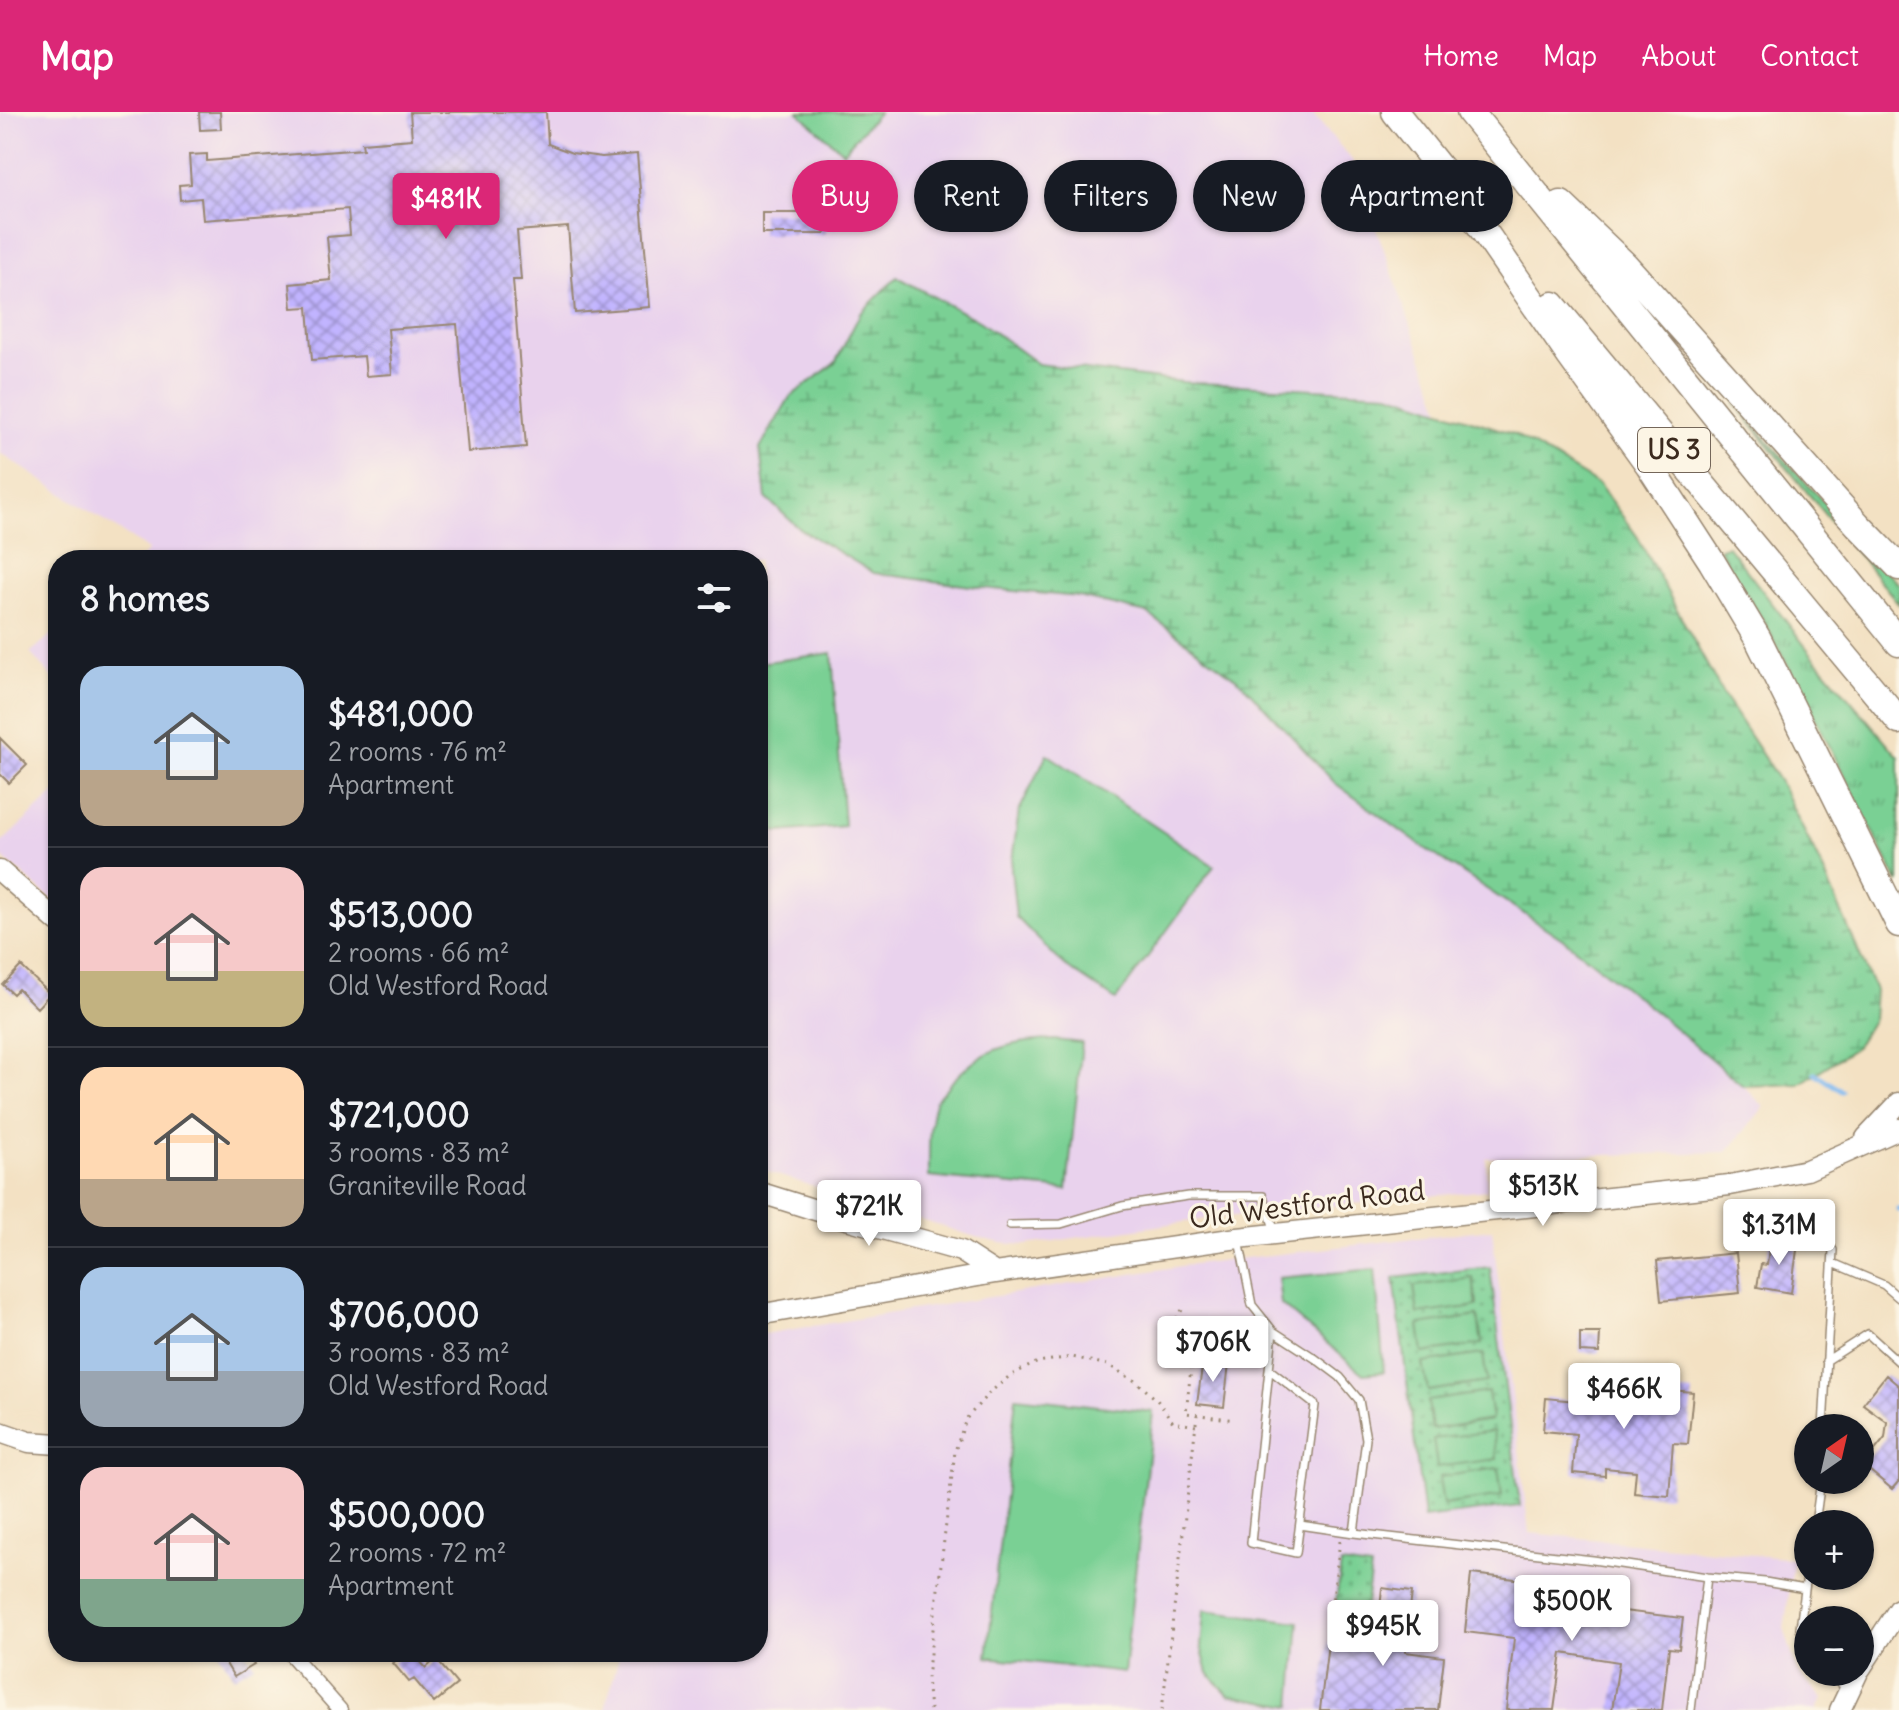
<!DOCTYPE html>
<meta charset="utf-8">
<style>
body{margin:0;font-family:Delius,sans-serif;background:#20242c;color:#f1f3f6;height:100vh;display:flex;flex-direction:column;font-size:30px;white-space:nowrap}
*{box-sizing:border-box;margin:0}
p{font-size:26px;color:#9ea1a6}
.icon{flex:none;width:44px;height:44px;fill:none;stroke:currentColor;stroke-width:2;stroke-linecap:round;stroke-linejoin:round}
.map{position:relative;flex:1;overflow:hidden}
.side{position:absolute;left:48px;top:438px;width:720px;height:1112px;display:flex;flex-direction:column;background:#171b24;border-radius:32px;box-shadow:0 2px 6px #0004}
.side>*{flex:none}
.banner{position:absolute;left:792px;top:48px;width:760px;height:72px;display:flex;gap:16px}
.needle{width:52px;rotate:34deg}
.buttons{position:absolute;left:1794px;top:1302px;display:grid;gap:16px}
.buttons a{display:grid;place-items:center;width:80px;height:80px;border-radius:50%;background:#171b24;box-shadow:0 2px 6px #0004;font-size:40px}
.price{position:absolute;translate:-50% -68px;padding:0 18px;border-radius:8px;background:#fff;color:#222;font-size:26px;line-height:52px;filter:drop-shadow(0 2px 4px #0008)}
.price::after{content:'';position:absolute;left:50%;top:48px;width:24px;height:18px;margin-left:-12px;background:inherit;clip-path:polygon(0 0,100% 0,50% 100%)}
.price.on{background:#db2777;color:#fff}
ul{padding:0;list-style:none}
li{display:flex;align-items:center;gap:24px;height:200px;padding:0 32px}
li+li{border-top:2px solid #363941}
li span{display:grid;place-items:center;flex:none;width:224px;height:160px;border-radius:24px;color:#555}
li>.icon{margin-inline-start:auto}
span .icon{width:96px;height:96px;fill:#fffc;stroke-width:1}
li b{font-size:34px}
h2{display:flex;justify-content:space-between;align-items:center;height:96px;padding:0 32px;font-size:34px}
.tag{padding:0 28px;border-radius:36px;background:#171b24;box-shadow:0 2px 6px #0004;font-size:28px;line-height:72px}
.tag.on{background:#db2777;color:#fff}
header{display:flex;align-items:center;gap:48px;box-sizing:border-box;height:112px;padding:0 40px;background:#db2777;color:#fff}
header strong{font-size:38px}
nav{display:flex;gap:44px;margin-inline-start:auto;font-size:28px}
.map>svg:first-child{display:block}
.built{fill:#e9d2ed}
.grass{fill:url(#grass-tufts);stroke:#5a7d59;stroke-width:2}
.wetland{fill:url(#wetland-marsh);stroke:#5a7d59;stroke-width:2}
.park{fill:url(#park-dots);stroke:#5a7d59;stroke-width:2}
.pitch{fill:#7ad094;stroke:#5a7d59;stroke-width:2}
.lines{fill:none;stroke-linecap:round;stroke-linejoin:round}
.stream{stroke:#7fb9f0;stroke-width:5}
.building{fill:url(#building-cross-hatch)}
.service-casing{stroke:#978670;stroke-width:10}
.minor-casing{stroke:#978670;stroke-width:17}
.secondary-casing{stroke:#978670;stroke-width:23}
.motorway-casing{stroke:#978670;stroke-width:29}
.path{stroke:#978670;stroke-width:3;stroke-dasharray:2 6;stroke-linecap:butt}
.service{stroke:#fff;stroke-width:7}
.minor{stroke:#fff;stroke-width:14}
.secondary{stroke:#fff;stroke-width:20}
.motorway{stroke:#fff;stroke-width:26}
.labels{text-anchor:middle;stroke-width:6;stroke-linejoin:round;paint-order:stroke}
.shield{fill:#fcf5e5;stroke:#75675a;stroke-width:2}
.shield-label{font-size:26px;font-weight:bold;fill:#3b2a1e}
.street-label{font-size:28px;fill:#3b2a1e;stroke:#fcf5e5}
</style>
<header>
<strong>Map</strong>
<nav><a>Home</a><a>Map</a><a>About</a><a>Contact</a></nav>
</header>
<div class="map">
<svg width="1899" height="1598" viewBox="0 0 1899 1598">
<defs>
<pattern id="grass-tufts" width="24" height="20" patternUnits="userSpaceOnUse" patternTransform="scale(2)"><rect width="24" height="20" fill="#7ad094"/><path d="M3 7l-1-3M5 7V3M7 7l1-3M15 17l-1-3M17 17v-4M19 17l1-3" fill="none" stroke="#65a978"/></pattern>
<pattern id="wetland-marsh" width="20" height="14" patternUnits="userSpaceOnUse" patternTransform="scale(2)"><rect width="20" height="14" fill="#7ad094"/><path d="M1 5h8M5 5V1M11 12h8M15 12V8" fill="none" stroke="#65a978"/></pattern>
<pattern id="park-dots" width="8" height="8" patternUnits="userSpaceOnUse" patternTransform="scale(2)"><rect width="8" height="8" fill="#7ad094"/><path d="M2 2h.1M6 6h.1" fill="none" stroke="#65a978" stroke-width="1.8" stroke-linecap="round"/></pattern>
<pattern id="building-cross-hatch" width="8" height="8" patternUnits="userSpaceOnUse" patternTransform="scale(2)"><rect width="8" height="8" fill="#c1b4ff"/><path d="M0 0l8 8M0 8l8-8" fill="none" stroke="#9e93ce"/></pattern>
</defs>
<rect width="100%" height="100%" fill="#fcf5e5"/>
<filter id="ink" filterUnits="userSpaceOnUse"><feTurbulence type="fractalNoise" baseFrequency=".0125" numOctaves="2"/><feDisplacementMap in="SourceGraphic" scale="16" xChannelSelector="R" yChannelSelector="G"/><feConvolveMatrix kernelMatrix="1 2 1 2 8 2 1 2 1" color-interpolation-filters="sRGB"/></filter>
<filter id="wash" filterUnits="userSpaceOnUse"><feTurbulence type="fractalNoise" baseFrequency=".006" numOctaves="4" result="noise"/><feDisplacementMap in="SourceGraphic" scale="32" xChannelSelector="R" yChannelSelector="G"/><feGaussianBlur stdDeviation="1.8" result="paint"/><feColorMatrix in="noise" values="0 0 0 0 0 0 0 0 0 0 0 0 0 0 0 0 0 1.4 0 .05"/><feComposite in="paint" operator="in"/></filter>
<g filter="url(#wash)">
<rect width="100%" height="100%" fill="#f3e1c3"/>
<!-- built -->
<path class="built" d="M0 0H1311L1352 48 1646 873 1764 995 1727 1040 1486 1046 1487 1078 1205 1107 1026 1133 1001 1131 976 1125 758 1057V448H139L149 438 0 341Z
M58 517V572L30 541Z
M58 678V793L0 743V732Z
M1492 1117 1529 1421 1794 1447 1784 1516 1797 1559 1822 1586 1817 1598H605L620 1540H758V1223L1194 1152Z"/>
<!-- grass -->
<path class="grass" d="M1734 291 1884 457 1899 472V492Z
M1727 433 1813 544 1899 645V772L1798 572 1768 517 1719 437Z"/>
<!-- wetland -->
<path class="wetland" d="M897 165 979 209 1038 252 1183 270 1389 281 1514 322 1599 373 1637 424 1725 586 1780 670 1824 760 1875 878 1873 907 1855 936 1799 972 1743 974 1657 901 1567 830 1420 733 1335 671 1240 569 1147 501 1079 485 993 477 874 461 800 417 766 386 760 336 790 285 835 251 860 202Z"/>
<!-- park -->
<path class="park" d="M1490 1155 1520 1394 1424 1406 1394 1166Z
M1341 1452 1371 1456 1363 1516 1333 1512Z"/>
<!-- pitch -->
<path class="pitch" d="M798 0H879L843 40Z
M832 541 844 714 779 720 758 715V551Z
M1047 642 1214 754 1116 888 1065 854 1016 805 1011 756 1019 699Z
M1054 928 1082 931 1067 1078 929 1065C929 1040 928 1015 935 991 938 984 945 978 950 972 981 937 1009 929 1054 928Z
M1375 1157 1384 1260 1363 1262 1281 1192 1278 1166Z
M1473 1166 1477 1194 1418 1202 1414 1174Z
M1478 1204 1482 1232 1423 1241 1419 1213Z
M1483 1242 1487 1270 1428 1279 1423 1251Z
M1488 1280 1492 1308 1432 1317 1428 1289Z
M1016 1285 1153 1300 1124 1561 987 1545Z
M1493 1319 1497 1347 1437 1355 1433 1327Z
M1498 1356 1502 1384 1443 1393 1439 1365Z
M1204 1498 1299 1510 1292 1594 1229 1583 1208 1561 1201 1534Z"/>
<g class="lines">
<!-- stream -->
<path class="stream" d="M1815 961 1842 979
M1898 1097 1899 1098"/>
</g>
<g id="blocks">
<!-- building -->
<path class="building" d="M199 0H220L221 17 200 18Z
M410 0H546L548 32 572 41 602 45 637 42 650 195 575 201 568 115 517 119 521 168H513L526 335 468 340 457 212 388 217 392 262 366 264 364 244 312 248 308 195 292 196 290 172 331 168 327 125 350 123 348 97 203 108 201 86 180 88 179 73 191 72 189 43 207 42V49L363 37 362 31 412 27Z
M762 101H825L836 103 835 117 825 116V122H762Z
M0 626 27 653 9 671 0 662Z
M21 854 50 882 37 896 18 877 13 882 3 873Z
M1770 1127 1798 1131 1791 1181 1757 1175 1761 1152 1767 1153Z
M1736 1141 1740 1181 1661 1189 1657 1149Z
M1580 1221H1600L1599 1241 1580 1240Z
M1203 1248 1229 1251 1224 1295 1197 1292Z
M1886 1263 1899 1274V1369L1892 1377 1863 1353 1885 1326 1887 1310 1863 1292Z
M1577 1270 1693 1280 1688 1332 1673 1331 1669 1384 1634 1381 1636 1359 1605 1356V1364L1573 1361 1576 1322 1543 1319 1546 1286 1575 1289Z
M1471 1462 1533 1469 1531 1488 1683 1506 1679 1537 1669 1536 1662 1598H1612L1619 1550 1562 1541 1554 1598H1506L1514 1526 1465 1520Z
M1382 1476 1412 1480 1405 1540 1444 1545 1438 1598H1320L1328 1531 1376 1537Z
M219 1540H246L254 1553 234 1565Z
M405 1540H412L426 1556 436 1547 457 1572 434 1591 414 1567 409 1570 393 1551Z"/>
</g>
</g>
<g filter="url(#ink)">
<use href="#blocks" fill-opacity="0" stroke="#978670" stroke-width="2"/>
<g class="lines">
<defs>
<path id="service" d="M1010 1113 1061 1112 1122 1094 1188 1084H1263L1275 1119
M1239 1128 1252 1193 1273 1219 1316 1247 1340 1265 1359 1288 1366 1327 1354 1421 1593 1448 1707 1465
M1833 1151 1884 1173 1899 1186
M1826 1249 1868 1222 1899 1250
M1270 1258 1315 1293 1296 1441 1251 1431 1273 1219
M1823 1316 1833 1138
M1815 1412 1821 1368
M1300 1413 1354 1421
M1808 1455 1800 1516 1808 1538
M1823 1560 1848 1576
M1691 1598 1707 1465 1765 1470 1805 1477"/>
<path id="minor" d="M289 1540 340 1598"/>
<path id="secondary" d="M0 759 58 810
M1866 1026 1899 991
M758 1080 825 1101 961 1139 995 1161
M758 1203 995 1161 1238 1126 1730 1073 1807 1058 1899 1017
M0 1320 29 1330 58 1332
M1860 1557 1899 1497
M1840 1598 1858 1560"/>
<path id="motorway" d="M1395 0 1459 80
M1470 0 1899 531
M1448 67 1570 244 1649 353 1712 450 1758 527 1899 812
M1561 92 1625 153 1858 413 1899 455
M1553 193 1899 609"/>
</defs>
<!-- service casing -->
<use href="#service" class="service-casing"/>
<!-- minor casing -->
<use href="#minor" class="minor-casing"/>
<!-- secondary casing -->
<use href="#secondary" class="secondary-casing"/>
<!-- motorway casing -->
<use href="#motorway" class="motorway-casing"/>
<!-- path -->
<path class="path" d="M1182 1198 1170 1216 1185 1224 1193 1239 1186 1301 1235 1308
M1340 1429 1329 1515 1338 1524 1372 1529
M930 1598 927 1566 955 1339 966 1307 988 1282 1011 1263 1038 1250 1072 1245 1108 1253 1137 1270 1157 1288 1173 1310 1196 1314
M1162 1598 1197 1303"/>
<!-- service -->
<use href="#service" class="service"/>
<!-- minor -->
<use href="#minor" class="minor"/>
<!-- secondary -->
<use href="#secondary" class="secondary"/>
<!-- motorway -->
<use href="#motorway" class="motorway"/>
</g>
</g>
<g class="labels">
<!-- shield labels -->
<rect class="shield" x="1638" y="316" width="72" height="44" rx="6"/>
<g class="shield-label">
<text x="1674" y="347">US 3</text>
</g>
<!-- street labels -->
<g class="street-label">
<text transform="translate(1307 1092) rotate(-7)" y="10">Old Westford Road</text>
</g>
</g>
</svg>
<div class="buttons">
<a><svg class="needle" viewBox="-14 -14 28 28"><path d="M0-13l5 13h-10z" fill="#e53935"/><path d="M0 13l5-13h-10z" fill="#9ea1a6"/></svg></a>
<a>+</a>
<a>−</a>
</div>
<b class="price on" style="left:446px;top:129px">$481K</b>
<b class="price" style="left:1543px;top:1116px">$513K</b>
<b class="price" style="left:869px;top:1136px">$721K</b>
<b class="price" style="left:1779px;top:1155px">$1.31M</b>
<b class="price" style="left:1213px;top:1272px">$706K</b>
<b class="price" style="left:1624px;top:1319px">$466K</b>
<b class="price" style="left:1572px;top:1531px">$500K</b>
<b class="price" style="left:1383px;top:1556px">$945K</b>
<div class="banner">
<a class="tag on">Buy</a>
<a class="tag">Rent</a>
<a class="tag">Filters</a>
<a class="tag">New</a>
<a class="tag">Apartment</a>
</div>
<section class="side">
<h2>8 homes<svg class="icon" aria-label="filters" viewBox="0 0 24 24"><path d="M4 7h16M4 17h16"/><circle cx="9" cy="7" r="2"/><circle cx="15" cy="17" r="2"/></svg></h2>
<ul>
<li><span style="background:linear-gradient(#a9c7e8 65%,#b9a48a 0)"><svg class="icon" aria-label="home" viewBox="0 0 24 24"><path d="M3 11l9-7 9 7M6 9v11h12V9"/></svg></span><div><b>$481,000</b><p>2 rooms · 76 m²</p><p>Apartment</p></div></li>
<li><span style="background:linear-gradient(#f6c9c9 65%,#c2b280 0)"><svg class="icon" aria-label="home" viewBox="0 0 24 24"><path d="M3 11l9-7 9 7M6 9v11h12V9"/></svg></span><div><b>$513,000</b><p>2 rooms · 66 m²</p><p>Old Westford Road</p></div></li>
<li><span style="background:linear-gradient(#ffd9b3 70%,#b9a48a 0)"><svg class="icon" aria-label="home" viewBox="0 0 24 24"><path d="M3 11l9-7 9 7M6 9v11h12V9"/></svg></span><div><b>$721,000</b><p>3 rooms · 83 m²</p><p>Graniteville Road</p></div></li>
<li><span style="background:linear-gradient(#a9c7e8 65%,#9aa5b1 0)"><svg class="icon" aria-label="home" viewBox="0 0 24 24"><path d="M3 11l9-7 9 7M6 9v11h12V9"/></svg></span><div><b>$706,000</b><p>3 rooms · 83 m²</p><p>Old Westford Road</p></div></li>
<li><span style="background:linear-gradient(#f6c9c9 70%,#7fa58c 0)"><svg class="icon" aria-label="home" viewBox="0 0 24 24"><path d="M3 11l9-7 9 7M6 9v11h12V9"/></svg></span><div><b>$500,000</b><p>2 rooms · 72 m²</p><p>Apartment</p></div></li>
</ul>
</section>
</div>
